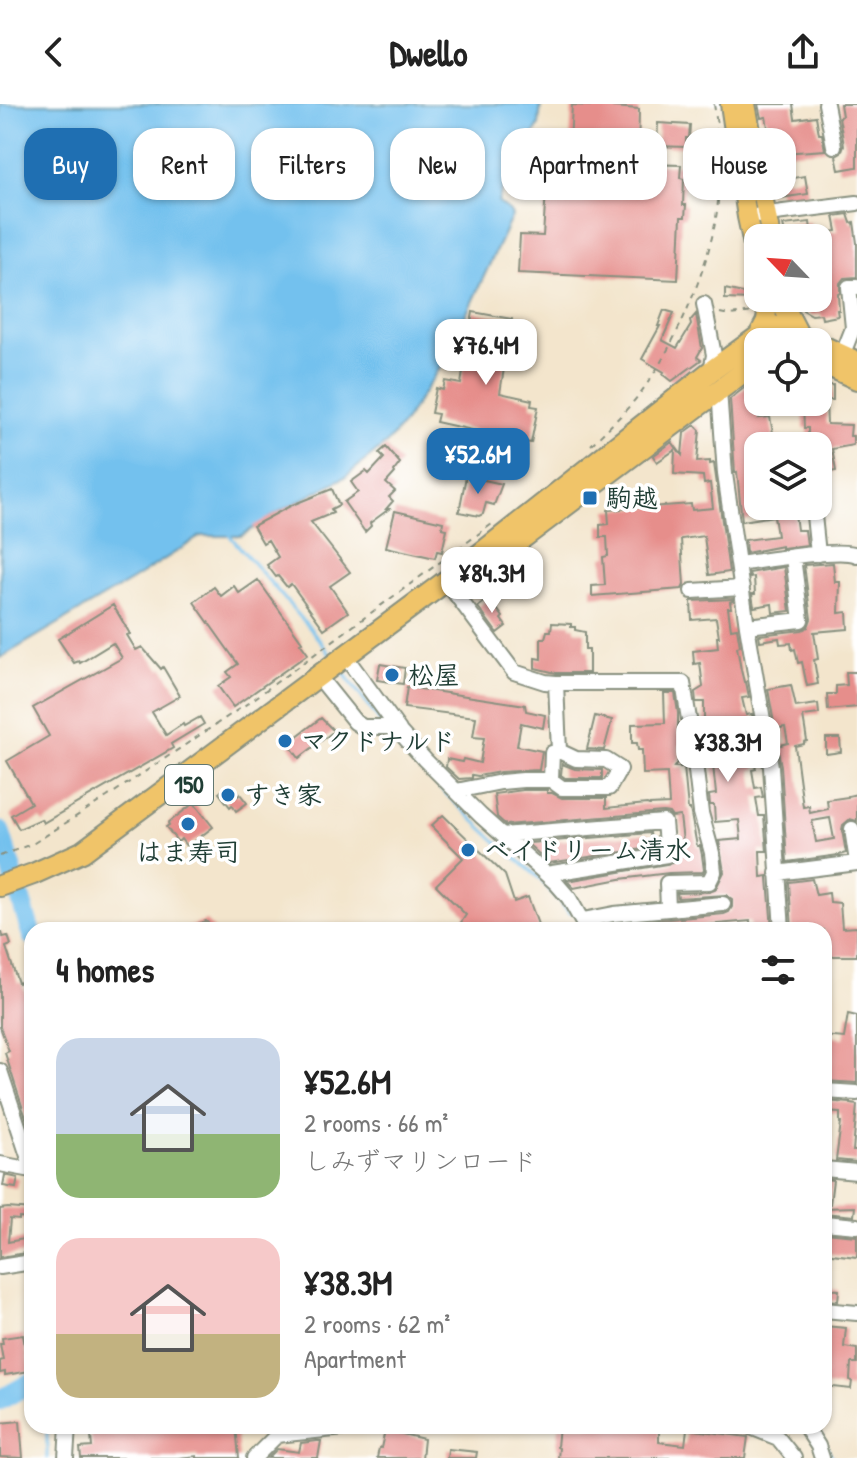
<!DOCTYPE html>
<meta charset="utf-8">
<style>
body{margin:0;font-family:"Patrick Hand","Klee One",sans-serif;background:#f6f6f6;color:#222;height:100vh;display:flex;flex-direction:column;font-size:30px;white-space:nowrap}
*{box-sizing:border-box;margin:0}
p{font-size:26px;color:#767676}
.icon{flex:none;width:44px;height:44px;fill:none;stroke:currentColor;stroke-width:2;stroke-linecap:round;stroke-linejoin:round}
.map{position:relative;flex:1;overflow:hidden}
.side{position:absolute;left:24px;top:818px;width:808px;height:512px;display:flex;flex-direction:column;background:#fff;border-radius:24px;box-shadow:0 2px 6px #0004}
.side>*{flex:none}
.hud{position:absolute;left:24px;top:24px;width:810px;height:72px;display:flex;gap:16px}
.needle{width:52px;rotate:295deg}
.tools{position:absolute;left:744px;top:120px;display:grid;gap:16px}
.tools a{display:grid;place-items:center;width:88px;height:88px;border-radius:16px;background:#fff;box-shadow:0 2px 6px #0004;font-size:40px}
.price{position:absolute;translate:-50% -68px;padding:0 18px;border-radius:16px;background:#fff;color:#222;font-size:26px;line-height:52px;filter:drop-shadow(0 2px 4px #0008)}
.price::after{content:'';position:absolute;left:50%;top:48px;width:24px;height:18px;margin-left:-12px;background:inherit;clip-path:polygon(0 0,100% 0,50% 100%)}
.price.current{background:#1f6fb2;color:#fff}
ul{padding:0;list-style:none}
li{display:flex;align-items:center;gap:24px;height:200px;padding:0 32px}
li span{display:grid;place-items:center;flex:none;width:224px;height:160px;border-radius:24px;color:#555}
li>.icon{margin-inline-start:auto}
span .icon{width:96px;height:96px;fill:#fffc;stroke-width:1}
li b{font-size:34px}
h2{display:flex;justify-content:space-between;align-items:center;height:96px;padding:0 32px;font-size:34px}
.chip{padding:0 28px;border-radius:24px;background:#fff;box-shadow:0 2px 6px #0004;font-size:28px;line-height:72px}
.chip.current{background:#1f6fb2;color:#fff}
header{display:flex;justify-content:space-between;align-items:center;height:104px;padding:0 32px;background:#fff;font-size:36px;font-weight:700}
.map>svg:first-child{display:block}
.water{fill:#73c1ee;stroke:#497f91;stroke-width:2}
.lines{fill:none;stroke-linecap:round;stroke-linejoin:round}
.stream{stroke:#73c1ee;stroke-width:3}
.river{stroke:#73c1ee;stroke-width:20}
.building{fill:#e68e8b;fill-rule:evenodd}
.minor-casing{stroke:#899180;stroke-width:18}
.major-casing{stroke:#899180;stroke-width:22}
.highway-casing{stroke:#899180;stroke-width:24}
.path{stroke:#899180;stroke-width:2;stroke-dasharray:6 6;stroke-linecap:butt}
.minor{stroke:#fff;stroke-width:14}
.major{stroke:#f0c469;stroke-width:18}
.highway{stroke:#f0c469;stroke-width:20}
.poi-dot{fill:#1f6fb2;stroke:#fff;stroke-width:3}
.labels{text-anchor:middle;stroke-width:7;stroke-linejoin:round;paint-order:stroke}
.shield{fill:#fff;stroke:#627771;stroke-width:2}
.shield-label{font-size:24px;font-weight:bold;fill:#1f3d34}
.poi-label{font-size:26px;font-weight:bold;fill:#1f3d34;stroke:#fff;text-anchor:start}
</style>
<header><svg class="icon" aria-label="back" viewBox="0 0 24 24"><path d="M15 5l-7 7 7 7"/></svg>Dwello<svg class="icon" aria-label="share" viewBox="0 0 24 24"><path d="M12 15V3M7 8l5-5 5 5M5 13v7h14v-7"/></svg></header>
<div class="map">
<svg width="857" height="1354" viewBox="0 0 857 1354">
<rect width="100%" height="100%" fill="#fff"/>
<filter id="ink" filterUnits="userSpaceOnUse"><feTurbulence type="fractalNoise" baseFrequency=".0125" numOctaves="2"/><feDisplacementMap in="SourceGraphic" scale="16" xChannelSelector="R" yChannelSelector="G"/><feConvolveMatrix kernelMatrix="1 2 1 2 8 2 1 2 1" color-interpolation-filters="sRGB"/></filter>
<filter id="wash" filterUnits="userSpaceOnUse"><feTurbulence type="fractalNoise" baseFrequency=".006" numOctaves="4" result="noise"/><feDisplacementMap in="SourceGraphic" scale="32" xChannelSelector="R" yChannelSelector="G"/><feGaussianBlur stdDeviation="1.8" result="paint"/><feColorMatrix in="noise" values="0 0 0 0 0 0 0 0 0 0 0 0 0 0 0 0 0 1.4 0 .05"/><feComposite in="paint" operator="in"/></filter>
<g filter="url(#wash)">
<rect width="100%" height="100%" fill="#f3e5cc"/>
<!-- water -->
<path class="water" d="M0 0H541L539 21 531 36 533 41 517 45 498 98 510 108 512 112 445 256 403 320 387 339 345 373 282 406 241 432H201L132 476 0 554Z"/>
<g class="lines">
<!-- stream -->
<path class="stream" d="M230 432 314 529 331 552
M340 564 381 619
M388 628 445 689 498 739 538 773 570 809
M817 1322 832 1354
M47 1354V1322"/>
<!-- river -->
<path class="river" d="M0 727 32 832
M0 1296 32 1278"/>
</g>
<g id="blocks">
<!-- building -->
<path class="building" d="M594 0H613V3L639 5 638 54H645V60L681 61 680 74 684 75 683 101H686L685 113H681L678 176 518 169 520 131 543 132 546 86H542L543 66H547L548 56 579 57V40H570L572 1 594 2ZM600 41 626 42 625 59 599 58Z
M758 0H793L795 15 816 12 819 30H822L825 46 768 50 766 34 770 33 766 13 761 14Z
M840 0H857V63L839 66 836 52 841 49 844 41 839 13 842 12Z
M658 19 690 21 689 34H686V43L657 42Z
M805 72 808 90 780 94 777 77Z
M848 110 851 119 854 118 857 139V173L844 174 840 179V189L838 190 839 206H837L838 212 822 215 821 210 812 211 803 206 801 194H818V130L837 127 834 112Z
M810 118 812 134H786L783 121Z
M725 185 752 191V196L725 195Z
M664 206 674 209 662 236 677 244 691 221 690 217 696 210 702 244 697 253 701 256 672 277 663 270 664 268 642 255 660 222H658Z
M473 208 512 215 500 289 532 296 531 302 538 303 531 339 436 318 438 310 431 309 436 284 443 286 445 277 461 280Z
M753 277 757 298H766L759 314 770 313 774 334 780 333 782 342H758V402H794L797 426H805L807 441 782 444V442L746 449 745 436 777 432 774 412 742 417 737 368 735 369 730 295Z
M833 281V296H818V282Z
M803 298H826L827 320 851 321 850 332H853V341L832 345 836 367 818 370V342H808V324H804Z
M695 321 700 326 697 358 710 357V360L714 359 729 468 709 471 704 432 681 435 684 481 682 485 592 492V482L605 481 603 453 608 452 607 433H600V421L609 420 608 406 691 400 692 406 713 404 710 379 704 380 703 372 674 370 675 346 657 358 653 352 672 338 682 351 684 329Z
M386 343 400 359 394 367 395 369 386 379 395 387 389 393 393 397 386 405H389L370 419 371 422 365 428 344 398 358 388 351 378 366 367 369 370 384 354 379 349Z
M466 372 502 380 494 401 486 399 483 410 479 412 459 408Z
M332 385 339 401 331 405 333 409 311 418 350 468 330 482 348 508 324 525 291 480 287 483 278 472 276 473 267 461 278 453 268 436 263 439 253 422 292 401Z
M395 407 443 418 442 424 447 425 442 448 437 447 435 454 386 443Z
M833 459 835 478H840L839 509 847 508 848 525 814 528 818 555 814 556 818 580 807 582 802 558 798 559 795 545 792 546 791 539 780 540 779 534 760 537 759 531 802 526 808 523 811 515 804 461Z
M784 463 790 507 773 509 772 500 754 503 752 490H755L754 473 750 474 749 469Z
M258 476 302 538 300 539 308 550 233 603 218 582 231 573 227 568 238 560 194 498 214 483 221 492 234 482 239 489Z
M489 494 503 513 501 515 506 522 497 529 478 503Z
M733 495V497L730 498 731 504H728L731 525 737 524 740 542 737 543 741 566 744 578H746L749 593 742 594 746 611 752 610 754 621 746 622 756 665 752 666 755 684 761 683 763 693 756 694 759 712H764L767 747H760L761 773 768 772V774L772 826H751L750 817 684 823 677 824V826H599L598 823 615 820 724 810 729 808 732 803V795L726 791 678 794 677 789 709 788 715 786 724 768 719 737 741 735 739 716 715 718 714 701H710L709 691 716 690 711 642 722 640 726 631 720 623 704 622V598H696L695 588 703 583 700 559 694 560 693 547 718 544 717 533H719L716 514 692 516 691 497Z
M113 501 130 530 127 531 136 546 142 543 161 565 163 563 180 592 152 608 166 631 183 620 184 622 200 613 204 620 171 640 173 644 43 719 41 715 19 725 11 711 31 699 7 657 49 632 33 604 122 554 113 539 80 559 79 557 74 559 58 535Z
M552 519 571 520V523H575V526L585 528V546H589V569H556L535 564V554L541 555V534H545L547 527H551Z
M380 560 405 564 403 580 377 576Z
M846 568H857V603L828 606 827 590H836V582L847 581Z
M791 581 796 603 818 600 819 610 803 612 807 637 804 638V640L795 642 803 703 809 702 810 709 828 705 827 696 848 693V692L857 690V717L850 715 843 721 842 726 846 749 839 751 787 758 781 662 777 642 788 639 785 623 775 625 768 585ZM830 714 834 735 816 738 812 717Z
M407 583 525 601 526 607 545 611 543 624 521 619 517 642 542 647 539 666 500 668 478 672 472 671V674L459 675 446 663 447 655 462 658 463 655 480 659 484 634 473 633 476 613 404 604Z
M664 589H675L678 609V631L681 630 683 641H679L680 654 674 663H684L688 705H690L697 742H700L702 751 704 766 703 768 669 769 620 775 574 784 567 777 672 759 676 754V739L683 738 680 712 672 713 669 709 663 708 506 721 497 713 494 690 523 686H547V689H552L562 694H606V704L647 700 649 701 669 700 667 669 643 670 642 646H638L637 639H632V620L665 619Z
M595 612 612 616 604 646 587 645Z
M321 614 334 627 299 654 288 639Z
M826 634H840L841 648 826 650Z
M562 660 575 665 602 666V674H565L561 671Z
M230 681 238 692 240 690 247 699 236 707 232 701 230 703 219 689Z
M194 699 213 723 187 743 181 735 178 738 166 723 169 721 168 719Z
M443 711 505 771 514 798 528 793 540 826H456L466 811 436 781 463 754 431 722Z
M650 729 651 736 656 735V743L549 759 529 741V739Z
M812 775 816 791 829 789 830 798 840 799 842 824 857 823V852H825L824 826H792L789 778Z
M206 817 215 826H183V825Z
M0 828H2L3 833 8 832 11 841 6 843 18 879 21 878 32 906V1025H30L23 1005 5 949 9 947 0 923Z
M848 910 857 912V979L824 977V932L844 934Z
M824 997 851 999V1000L857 1001 853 1047H857V1058L836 1056 841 1019H840V1009L824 1008Z
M5 1071 18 1074 16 1084 3 1082Z
M824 1075 833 1076 830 1100H824Z
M855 1103 854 1112 824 1109V1104Z
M8 1104 32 1106 31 1115 19 1114V1116L10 1115 8 1138 29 1134 30 1139H32V1148L0 1153V1105Z
M824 1129 857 1132V1153L824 1149Z
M824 1185 839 1186 838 1197 824 1196Z
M824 1222 846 1224 844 1243 857 1245V1259H851L850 1276 852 1277 851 1285 824 1282Z
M23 1231 30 1267 5 1271V1268L0 1269V1257L3 1256 0 1240H3L2 1234Z
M20 1317 23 1354 0 1353V1319Z
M90 1322H236L239 1354H197V1352L178 1354H81L80 1344 92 1343Z
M559 1322H659V1338L685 1341 687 1325 748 1333 745 1354H558L559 1344 557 1343Z
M385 1326 424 1335 422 1354H377L379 1344H381Z
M317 1337H321L318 1354H268L277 1345 299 1348 301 1339Z
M448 1345 477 1348 476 1354H447Z"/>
</g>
</g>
<g filter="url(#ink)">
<use href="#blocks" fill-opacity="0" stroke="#899180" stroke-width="2"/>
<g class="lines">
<defs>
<path id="minor" d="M826 0 834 42
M759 111 857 99
M704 200 714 251 711 267
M842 252 853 224 849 183H857
M719 286 725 370 747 522 771 663 782 826
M813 402 818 450
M739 460C761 457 840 443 857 451
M446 477 514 568 545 578 556 579
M692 487 742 484
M747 522 801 516 793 453
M345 552 399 626
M318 572 355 618 363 623H393L399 627 425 656 481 712 556 779 569 794 587 826
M692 633 716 632
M551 676 552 649 559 647
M456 687 501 678 523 676H551L562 684H609L620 665 606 656 576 655 559 647 556 579H683L692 633 701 709 712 749 714 768 709 778 667 779 668 805
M852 725 857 758
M502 731 664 718 667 751 546 770
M777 769 857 759
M583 816 614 810 723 800
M0 967 32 1064
M824 987 857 989
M0 1060 32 1066
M824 1065 857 1068
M824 1119 857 1122
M0 1163 32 1158
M824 1206 857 1209
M748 1322 778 1334 794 1354
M805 1322 818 1342 822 1354
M66 1354 68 1322
M254 1354 277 1331 363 1322"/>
<path id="major" d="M730 0 747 113 758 164
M746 0 771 134
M764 194 767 206 766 219"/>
<path id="highway" d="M784 203 799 232
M818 240 857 258
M818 257 857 275
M496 454 758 257
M0 782 33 770 82 748 446 477 711 267 759 232 766 219 813 238"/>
</defs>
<!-- minor casing -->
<use href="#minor" class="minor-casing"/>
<!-- major casing -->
<use href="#major" class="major-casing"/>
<!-- highway casing -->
<use href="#highway" class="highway-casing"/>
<!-- path -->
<path class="path" d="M720 209 730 211 753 208
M591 341C608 324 626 308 641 288 675 244 714 153 718 97 721 65 719 32 714 0
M0 752 34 739 107 693 251 597 492 420"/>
<!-- minor -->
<use href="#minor" class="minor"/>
<!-- major -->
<use href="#major" class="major"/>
<!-- highway -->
<use href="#highway" class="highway"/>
</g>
</g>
<!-- markers -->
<g class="poi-dot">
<rect x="582" y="386" width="16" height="16" rx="4"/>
<circle cx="392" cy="571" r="8"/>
<circle cx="285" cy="637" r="8"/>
<circle cx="228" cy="691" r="8"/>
<circle cx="188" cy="720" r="8"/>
<circle cx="468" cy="746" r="8"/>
</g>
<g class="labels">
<!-- shield labels -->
<rect class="shield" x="165" y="661" width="48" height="40" rx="6"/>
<g class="shield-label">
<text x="189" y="689">150</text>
</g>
<!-- poi labels -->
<g class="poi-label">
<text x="606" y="403">駒越</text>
<text x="408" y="580">松屋</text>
<text x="301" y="646">マクドナルド</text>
<text x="244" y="700">すき家</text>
<text x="484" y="755">ベイドリーム清水</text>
<text x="188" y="757" text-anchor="middle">はま寿司</text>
</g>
</g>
</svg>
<div class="tools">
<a><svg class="needle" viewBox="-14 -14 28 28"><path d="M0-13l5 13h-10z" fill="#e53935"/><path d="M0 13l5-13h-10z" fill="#767676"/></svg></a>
<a><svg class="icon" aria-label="locate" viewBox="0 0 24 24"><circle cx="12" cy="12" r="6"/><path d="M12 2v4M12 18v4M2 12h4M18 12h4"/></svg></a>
<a><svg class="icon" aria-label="layers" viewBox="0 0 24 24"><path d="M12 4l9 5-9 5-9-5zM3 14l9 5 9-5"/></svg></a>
</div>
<b class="price" style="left:486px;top:283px">¥76.4M</b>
<b class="price current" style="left:478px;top:392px">¥52.6M</b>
<b class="price" style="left:492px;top:511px">¥84.3M</b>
<b class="price" style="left:728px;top:680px">¥38.3M</b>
<div class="hud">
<a class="chip current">Buy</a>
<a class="chip">Rent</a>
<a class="chip">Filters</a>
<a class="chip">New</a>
<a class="chip">Apartment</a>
<a class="chip">House</a>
</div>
<section class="side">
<h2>4 homes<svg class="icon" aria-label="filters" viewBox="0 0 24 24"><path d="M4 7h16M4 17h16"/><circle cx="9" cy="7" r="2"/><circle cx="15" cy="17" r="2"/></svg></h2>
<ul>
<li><span style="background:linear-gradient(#c9d6e8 60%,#8fb573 0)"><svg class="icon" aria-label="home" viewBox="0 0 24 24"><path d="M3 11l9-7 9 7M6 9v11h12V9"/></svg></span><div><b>¥52.6M</b><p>2 rooms · 66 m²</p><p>しみずマリンロード</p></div></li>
<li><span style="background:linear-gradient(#f6c9c9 60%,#c2b280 0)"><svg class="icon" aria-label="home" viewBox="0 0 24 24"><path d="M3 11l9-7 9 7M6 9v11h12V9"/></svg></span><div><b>¥38.3M</b><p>2 rooms · 62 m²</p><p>Apartment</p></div></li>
</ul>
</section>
</div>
